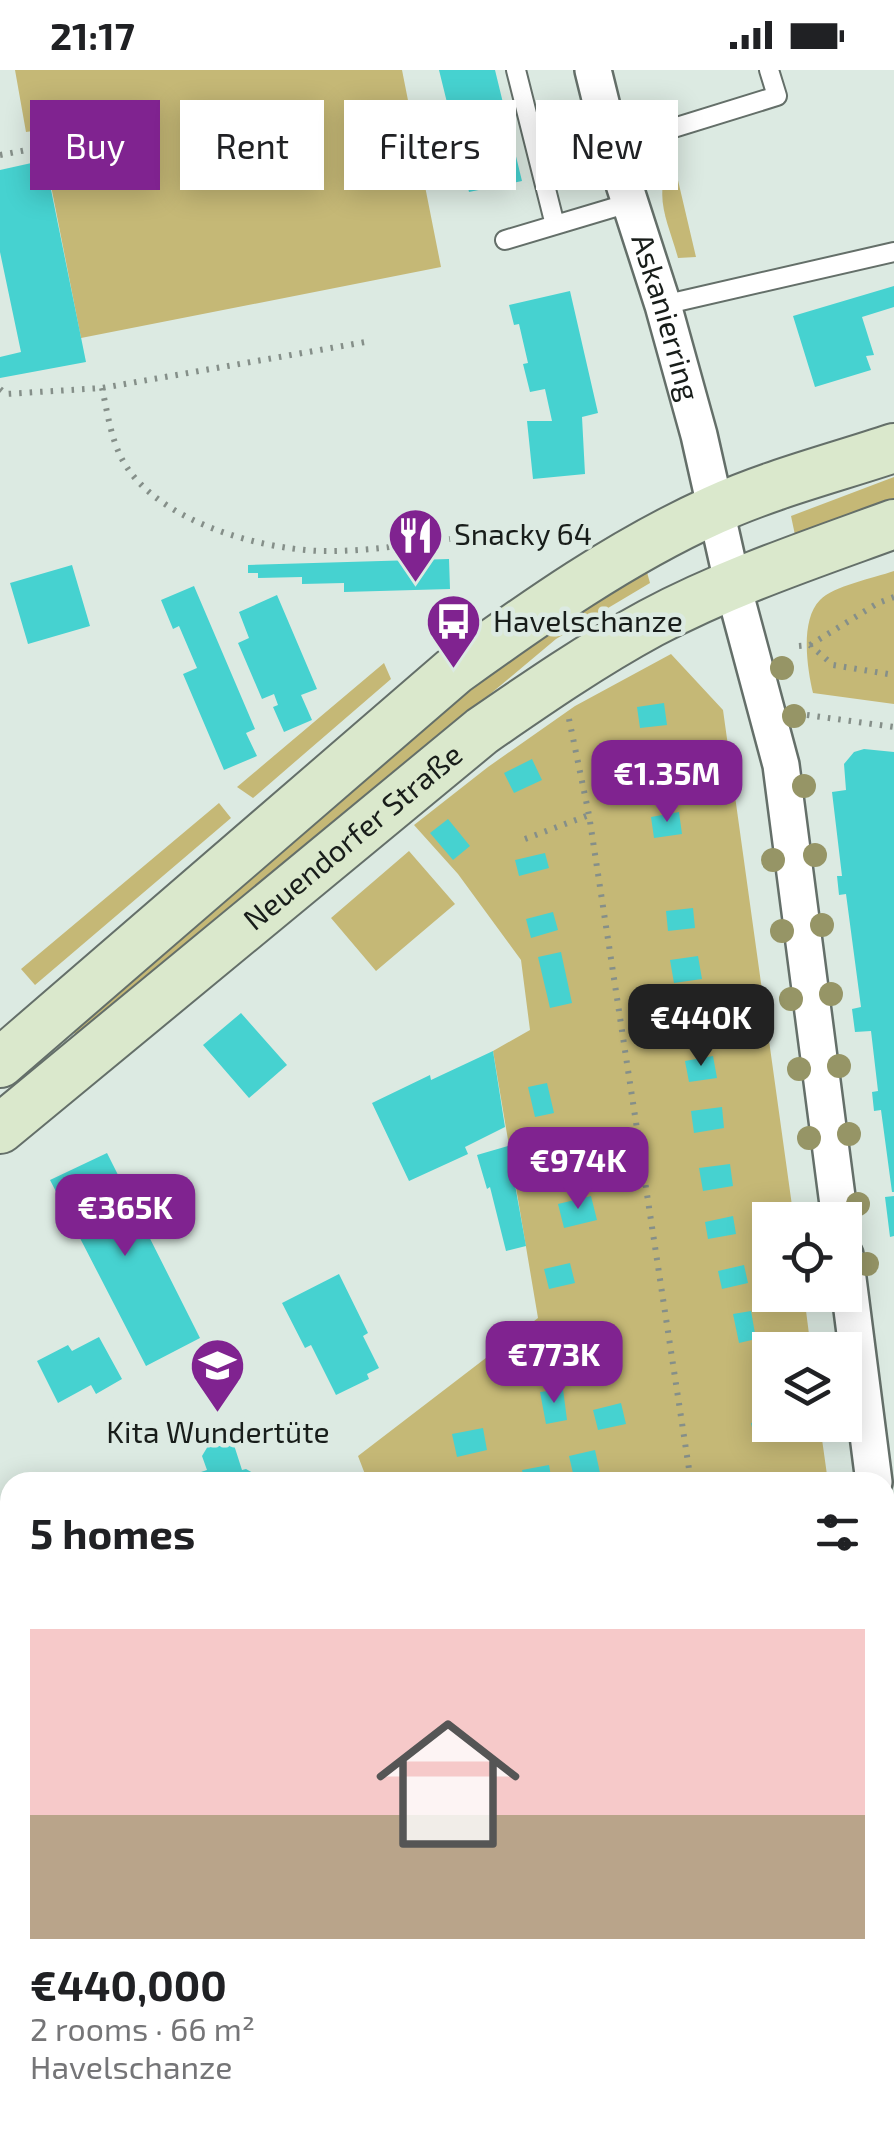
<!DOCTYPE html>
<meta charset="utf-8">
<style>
body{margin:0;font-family:"Exo 2",sans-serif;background:#f2f2f2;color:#202124;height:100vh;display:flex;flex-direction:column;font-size:38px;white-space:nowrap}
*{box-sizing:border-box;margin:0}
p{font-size:32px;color:#757577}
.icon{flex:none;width:55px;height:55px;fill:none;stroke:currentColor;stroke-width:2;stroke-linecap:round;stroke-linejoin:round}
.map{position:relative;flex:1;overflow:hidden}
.details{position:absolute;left:0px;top:1402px;width:895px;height:672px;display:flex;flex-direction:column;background:#fff;border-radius:30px 30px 0 0;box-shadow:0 5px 25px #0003}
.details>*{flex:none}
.guide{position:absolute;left:30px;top:30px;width:835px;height:90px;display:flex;gap:20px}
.tools{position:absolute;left:752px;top:1132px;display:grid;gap:20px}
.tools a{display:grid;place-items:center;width:110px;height:110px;border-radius:0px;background:#fff;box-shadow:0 5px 25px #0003;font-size:50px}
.price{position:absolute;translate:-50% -85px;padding:0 22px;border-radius:20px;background:#802390;color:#fff;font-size:32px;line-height:65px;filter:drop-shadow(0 2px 5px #0008)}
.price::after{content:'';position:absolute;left:50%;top:60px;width:30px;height:22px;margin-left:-15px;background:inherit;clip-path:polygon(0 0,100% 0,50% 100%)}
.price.on{background:#222;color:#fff}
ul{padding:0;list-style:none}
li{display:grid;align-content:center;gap:20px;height:530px;padding:0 30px}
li+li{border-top:2px solid #e0e0e0}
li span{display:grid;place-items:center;height:310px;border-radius:0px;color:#555}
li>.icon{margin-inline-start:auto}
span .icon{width:180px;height:180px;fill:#fffc;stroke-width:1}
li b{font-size:42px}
h2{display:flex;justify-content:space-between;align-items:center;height:120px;padding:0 30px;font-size:42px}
.chip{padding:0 35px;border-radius:0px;background:#fff;box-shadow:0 5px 25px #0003;font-size:35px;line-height:90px}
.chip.on{background:#802390;color:#fff}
.status{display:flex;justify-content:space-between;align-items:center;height:70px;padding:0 50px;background:#fff;direction:ltr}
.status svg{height:28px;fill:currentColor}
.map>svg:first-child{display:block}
.green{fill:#c5b876}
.building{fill:#46d2d0}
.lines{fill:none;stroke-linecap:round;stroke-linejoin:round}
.service-casing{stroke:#646f69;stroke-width:22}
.minor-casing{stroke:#646f69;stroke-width:40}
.secondary-casing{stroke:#646f69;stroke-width:52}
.path{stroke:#858f89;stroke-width:6;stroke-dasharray:2.5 8;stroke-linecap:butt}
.service{stroke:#fff;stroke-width:18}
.minor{stroke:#fff;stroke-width:35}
.secondary{stroke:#dae8cc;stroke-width:48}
.tree{fill:#969566}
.labels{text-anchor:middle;stroke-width:9;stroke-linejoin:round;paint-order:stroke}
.street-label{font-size:30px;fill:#181d1a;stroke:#dceae2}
.poi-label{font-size:30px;fill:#181d1a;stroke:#dceae2;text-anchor:start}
</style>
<div class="status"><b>21:17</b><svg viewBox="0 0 49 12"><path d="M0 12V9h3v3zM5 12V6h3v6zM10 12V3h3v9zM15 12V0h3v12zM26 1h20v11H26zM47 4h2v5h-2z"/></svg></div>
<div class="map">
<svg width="894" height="2074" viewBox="0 0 894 2074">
<rect width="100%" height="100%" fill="#dceae2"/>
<!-- green -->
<path class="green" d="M15 0H402L441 197 81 268 40 60 26 62Z
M673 89 696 187 678 188C668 151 651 124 673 89Z
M894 407V433L795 465 791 446Z
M645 495 650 513 556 569 79 968 69 958 454 626Z
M894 501V634L813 623C807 598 800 550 820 530 833 516 874 508 894 501Z
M671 584 723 640 794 1150H770V1225H804L811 1280H770V1355H820L828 1412H368L358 1386 538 1248 493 981 530 960 521 890 458 804 414 755 488 697 575 636Z
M384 593 391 609 253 728 237 717Z
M219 733 231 748 35 915 21 899Z
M409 781 455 834 376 901 331 848Z
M885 1861 894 1935V2074H626L623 2065H885Z"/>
<!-- building -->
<path class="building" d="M439 0H495L522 111 469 122Z
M45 90 86 292 0 308V287L21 282 0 182V100Z
M894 216V237L862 247 874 285 866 286 871 300 815 317 793 246Z
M570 221 598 343 582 347 585 404 533 409 527 351H552L545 319 530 322 523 294 528 293 519 254 514 255 509 235Z
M449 489 450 519 344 522V513L302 514V507L258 508V503H248V495Z
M72 495 90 556 28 574 10 513Z
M194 516 255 659 246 663 257 686 224 700 183 604 197 598 179 556 173 559 161 530Z
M277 525 317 619 301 625 312 650 284 662 273 637 278 635 274 624 262 629 238 573 249 568 239 542Z
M664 633 667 655 640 658 637 637Z
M864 679 894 682V1122H892L881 1040 874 1041 872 1022 878 1021 871 961 855 962 852 939 861 937 846 824 839 825 837 806H842L832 722 846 720 844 694 854 682Z
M672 682 674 702 647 705 645 685Z
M532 689 542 710 514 723 504 703Z
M679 742 682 764 654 768 651 747Z
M448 749 470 776 453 790 430 763Z
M545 783 549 798 519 806 515 790Z
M693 838 695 858 668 861 666 841Z
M553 842 558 860 531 868 526 849Z
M561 882 572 933 550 938 538 887Z
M698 886 702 909 674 913 670 890Z
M704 933 708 957 679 962 675 938Z
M241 943 287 995 249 1028 203 975Z
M493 981 505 1057 465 1077 468 1084 409 1111 372 1033 430 1005 431 1010Z
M713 986 717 1008 689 1012 685 991Z
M547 1013 554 1043 535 1047 528 1017Z
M722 1037 724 1058 694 1063 691 1041Z
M508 1076 526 1176 506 1181 490 1117 487 1119 477 1085Z
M107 1083 200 1268 146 1296 50 1110Z
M730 1094 733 1116 703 1121 699 1098Z
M591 1126 597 1150 564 1158 558 1134Z
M894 1126V1166L890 1167 885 1127Z
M733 1146 736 1164 708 1169 705 1152Z
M570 1193 575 1213 549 1219 544 1199Z
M744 1195 748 1213 722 1219 718 1201Z
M339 1204 368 1263 363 1266 379 1298 367 1304 369 1309 336 1325 311 1275 305 1278 282 1233Z
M751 1241 756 1269 739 1273 733 1244Z
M99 1267 122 1309 96 1324 91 1315 58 1333 37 1291 68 1275 72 1281Z
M608 1269 621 1284 599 1302 586 1286Z
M563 1319 567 1350 546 1354 540 1322Z
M621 1333 626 1354 598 1360 593 1340Z
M770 1350V1355H776L778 1367 755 1371 751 1353Z
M483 1358 487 1380 457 1387 452 1364Z
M223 1370 234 1375 242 1400 246 1399 253 1403 256 1412H162L165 1407 173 1404 180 1409 207 1400 202 1386 208 1376Z
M595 1380 602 1412H575L569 1386Z
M549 1395 552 1412H525L522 1400Z
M10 2011V2065H82L85 2074H0V2015Z"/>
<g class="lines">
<defs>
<path id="service" d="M516 0 555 155
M612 77 777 26 769 0
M505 170 629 133
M663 235 894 182"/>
<g id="minor">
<path id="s1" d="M593 0 612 77 663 235 699 365 733 516 781 695 840 1150"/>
<path d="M845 1185 874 1412"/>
<path d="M885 1499 894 1570"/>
</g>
<g id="secondary">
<path d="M0 993 454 601C536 542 621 482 714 440 771 414 834 398 894 378"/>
<path id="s2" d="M0 1059 482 661C537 623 592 585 651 553 728 512 812 484 894 454"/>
</g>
</defs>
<!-- service casing -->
<use href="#service" class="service-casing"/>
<!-- minor casing -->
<use href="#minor" class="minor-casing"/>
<!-- secondary casing -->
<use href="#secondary" class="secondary-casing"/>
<!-- path -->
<path class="path" d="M0 85 43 77
M102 318C107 340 110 364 120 385 150 449 254 478 319 481 363 482 406 475 450 469
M0 319 6 324 102 318 371 271
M810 575 878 533 894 527
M799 576 810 575 833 595 894 605
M807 645 894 657
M569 649 589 745 691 1412
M525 769 589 745
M0 1490 10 1501
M0 1634 10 1631
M0 1688 10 1718
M0 1843 10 1840
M154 2065 157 2074
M369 2065 372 2074
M571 2065 574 2074
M630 2065 633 2074
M755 2065 756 2074
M231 2074 256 2065"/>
<!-- service -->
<use href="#service" class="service"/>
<!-- minor -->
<use href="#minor" class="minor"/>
<!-- secondary -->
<use href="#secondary" class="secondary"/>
</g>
<!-- trees -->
<g class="tree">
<circle cx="782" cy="598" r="12"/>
<circle cx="794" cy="646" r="12"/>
<circle cx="804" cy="716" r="12"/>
<circle cx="815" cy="785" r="12"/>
<circle cx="773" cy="790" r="12"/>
<circle cx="822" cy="855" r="12"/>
<circle cx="782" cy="861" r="12"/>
<circle cx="831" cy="924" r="12"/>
<circle cx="791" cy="929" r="12"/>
<circle cx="839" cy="996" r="12"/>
<circle cx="799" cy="999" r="12"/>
<circle cx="849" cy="1064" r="12"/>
<circle cx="809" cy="1068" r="12"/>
<circle cx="858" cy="1134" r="12"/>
<circle cx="867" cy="1194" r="12"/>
</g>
<!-- icons -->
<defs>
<symbol id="restaurant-pin" viewBox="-11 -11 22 30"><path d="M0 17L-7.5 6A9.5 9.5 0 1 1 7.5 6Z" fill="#802390" stroke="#dceae2"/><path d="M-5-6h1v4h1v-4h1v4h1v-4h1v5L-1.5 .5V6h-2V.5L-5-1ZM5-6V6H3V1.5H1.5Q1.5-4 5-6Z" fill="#fff"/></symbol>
<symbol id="bus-pin" viewBox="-11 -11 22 30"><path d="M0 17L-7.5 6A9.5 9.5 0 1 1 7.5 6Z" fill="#802390" stroke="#dceae2"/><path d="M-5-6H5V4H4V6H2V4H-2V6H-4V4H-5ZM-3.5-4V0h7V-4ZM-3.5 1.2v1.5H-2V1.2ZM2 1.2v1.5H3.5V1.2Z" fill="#fff"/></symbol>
<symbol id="school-pin" viewBox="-11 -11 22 30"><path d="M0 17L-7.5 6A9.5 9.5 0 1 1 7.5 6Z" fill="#802390" stroke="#dceae2"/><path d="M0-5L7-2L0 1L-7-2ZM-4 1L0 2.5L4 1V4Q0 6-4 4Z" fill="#fff"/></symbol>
</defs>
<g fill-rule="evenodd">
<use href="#restaurant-pin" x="384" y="434" width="63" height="86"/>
<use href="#bus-pin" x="422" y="520" width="63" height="86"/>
<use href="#school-pin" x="186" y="1264" width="63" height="86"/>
</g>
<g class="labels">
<!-- street labels -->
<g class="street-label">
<text dy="10" stroke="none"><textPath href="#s1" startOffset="258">Askanierring</textPath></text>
<text dy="10" stroke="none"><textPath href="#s2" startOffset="458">Neuendorfer Straße</textPath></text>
</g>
<!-- poi labels -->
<g class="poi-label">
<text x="454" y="475">Snacky 64</text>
<text x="493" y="562">Havelschanze</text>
<text x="218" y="1373" text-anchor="middle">Kita Wundertüte</text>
</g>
</g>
</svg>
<div class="tools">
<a><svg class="icon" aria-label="locate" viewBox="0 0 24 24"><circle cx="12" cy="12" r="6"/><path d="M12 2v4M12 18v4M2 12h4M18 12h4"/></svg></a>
<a><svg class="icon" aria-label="layers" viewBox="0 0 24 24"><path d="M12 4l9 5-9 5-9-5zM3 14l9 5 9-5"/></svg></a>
</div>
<b class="price" style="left:667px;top:755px">€1.35M</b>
<b class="price on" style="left:701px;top:999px">€440K</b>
<b class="price" style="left:578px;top:1142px">€974K</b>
<b class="price" style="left:125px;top:1189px">€365K</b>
<b class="price" style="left:554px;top:1336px">€773K</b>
<div class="guide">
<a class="chip on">Buy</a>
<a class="chip">Rent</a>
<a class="chip">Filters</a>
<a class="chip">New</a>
</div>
<section class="details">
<h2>5 homes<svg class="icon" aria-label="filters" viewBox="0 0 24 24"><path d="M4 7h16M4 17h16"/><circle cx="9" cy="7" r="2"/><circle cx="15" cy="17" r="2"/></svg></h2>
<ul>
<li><span style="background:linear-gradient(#f6c9c9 60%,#b9a48a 0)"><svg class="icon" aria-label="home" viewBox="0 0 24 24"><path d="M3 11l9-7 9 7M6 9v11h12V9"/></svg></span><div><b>€440,000</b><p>2 rooms · 66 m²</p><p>Havelschanze</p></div></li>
</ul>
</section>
</div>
